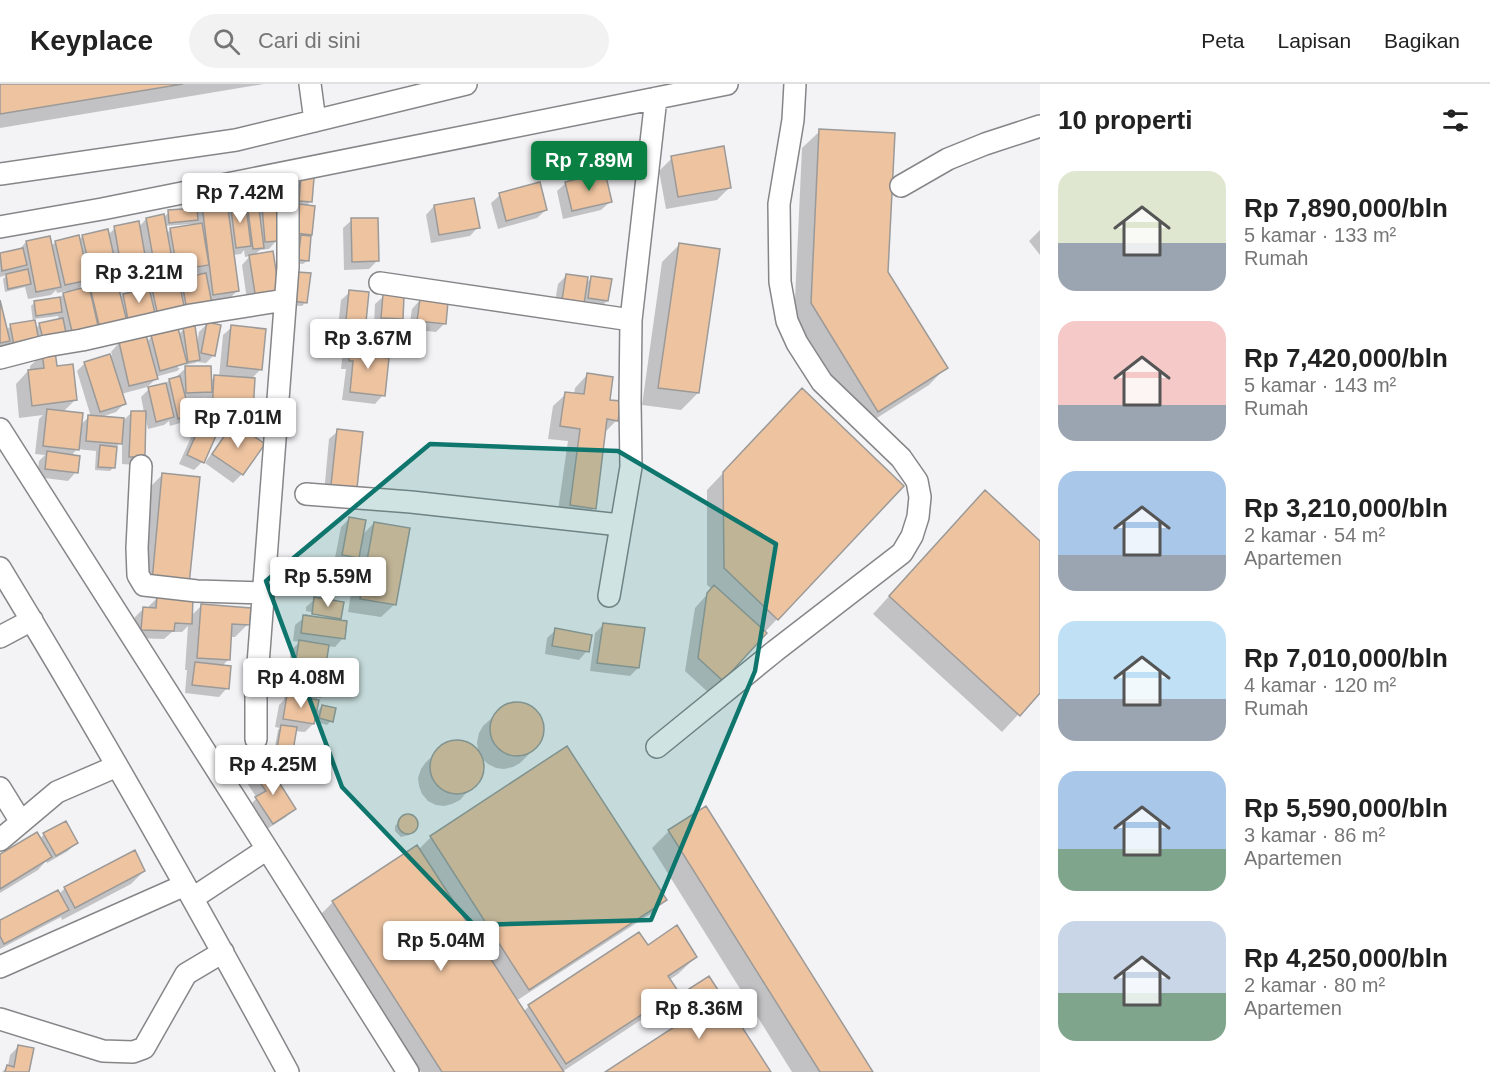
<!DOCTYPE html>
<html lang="id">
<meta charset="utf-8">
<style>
body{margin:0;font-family:Arial,sans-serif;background:#f2f2f2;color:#222;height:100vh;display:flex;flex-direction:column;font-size:22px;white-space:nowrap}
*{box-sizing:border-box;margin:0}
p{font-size:20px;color:#767676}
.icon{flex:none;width:33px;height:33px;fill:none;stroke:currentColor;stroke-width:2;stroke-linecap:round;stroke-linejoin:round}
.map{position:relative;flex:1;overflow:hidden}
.details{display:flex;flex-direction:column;background:#fff;width:450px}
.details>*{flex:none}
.price{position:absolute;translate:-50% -51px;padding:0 14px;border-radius:6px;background:#fff;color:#222;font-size:20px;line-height:39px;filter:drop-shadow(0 2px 3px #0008)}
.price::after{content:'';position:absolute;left:50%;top:36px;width:18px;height:14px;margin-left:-9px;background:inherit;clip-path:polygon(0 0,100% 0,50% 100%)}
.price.active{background:#0b8043;color:#fff}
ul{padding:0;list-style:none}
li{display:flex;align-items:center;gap:18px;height:150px;padding:0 18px}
li span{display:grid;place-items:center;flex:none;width:168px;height:120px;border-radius:18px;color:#555}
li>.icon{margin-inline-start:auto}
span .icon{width:72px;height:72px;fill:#fffc;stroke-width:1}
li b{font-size:26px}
h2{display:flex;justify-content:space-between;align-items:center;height:72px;padding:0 18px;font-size:26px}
header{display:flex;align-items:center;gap:36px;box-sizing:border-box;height:84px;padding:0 30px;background:#fff;border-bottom:2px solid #e0e0e0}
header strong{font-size:28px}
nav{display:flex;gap:33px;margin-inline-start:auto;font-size:21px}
.search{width:420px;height:54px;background:#f2f2f2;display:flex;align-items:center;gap:15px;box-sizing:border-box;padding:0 21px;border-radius:33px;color:#767676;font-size:22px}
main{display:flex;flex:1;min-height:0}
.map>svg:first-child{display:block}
.shadow{fill:#0003;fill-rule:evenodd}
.building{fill:#edc3a0;stroke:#9c9a98;stroke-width:1.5}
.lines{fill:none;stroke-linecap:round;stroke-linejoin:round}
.minor-casing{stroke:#868689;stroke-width:24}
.minor{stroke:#fff;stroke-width:21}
.marked{fill:#0f766e;fill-opacity:0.2;stroke:#0f766e;stroke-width:4.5;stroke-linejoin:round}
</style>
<header>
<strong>Keyplace</strong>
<div class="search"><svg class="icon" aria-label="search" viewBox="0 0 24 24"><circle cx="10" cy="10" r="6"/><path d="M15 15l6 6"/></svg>Cari di sini</div>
<nav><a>Peta</a><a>Lapisan</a><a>Bagikan</a></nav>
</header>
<main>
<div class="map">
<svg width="1040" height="988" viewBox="0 0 1040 988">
<rect width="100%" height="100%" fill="#f3f3f6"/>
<!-- shadow -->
<path class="shadow" d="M0 0H264L0 44Z
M820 47 887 189 946 283 929 301 861 344 794 237 802 64Z
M672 74 730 103 717 116 666 125 659 87Z
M302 94 311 117 306 122 310 150 307 153V177L303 180 295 179 291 130 300 120H296L298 98Z
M566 99 610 118 601 126 563 135 557 107Z
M271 106 285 119 277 128H275L277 156 269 165 260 166 253 172 278 211 248 223 242 181 250 172 245 173 244 166 241 170 233 171 237 207 224 220 5 269 4 260 0 264V219L6 246 11 242 33 238 31 222 35 218 59 214 67 207 57 209 56 206 51 211 28 215 25 203 5 208 3 195 7 191 0 193V171L18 167 26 158 51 162 56 158 79 156 83 152 108 151 115 144 139 143 146 135 163 134 169 128 196 129 203 122 226 123 231 118 242 117 247 112 256 118 262 112H266ZM192 140V142L170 146 166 150 164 142ZM166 179 168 188 150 192 142 200 143 207 123 211 120 215 116 200 138 196 147 186 162 183ZM199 189 200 192 182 195 178 199 176 193ZM114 193 115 199 106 201ZM84 199 85 205 76 207ZM58 232 59 236 40 240 35 245 34 235Z
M500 111 546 126 537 134 498 145 491 119Z
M434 122 478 143 470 152 431 159 426 131Z
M352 136 377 177 369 185 344 186 343 144Z
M1040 146V171L1029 157Z
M679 161 698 309 681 326 642 321 662 178Z
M567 191 585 200 592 194 607 217 599 225 554 224 558 200Z
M293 193 306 218 302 222 290 221Z
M350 208 365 237 356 246 338 244 341 216Z
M384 212 401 234 393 243 374 242 375 220Z
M420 216 444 240 436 248 409 245 412 225Z
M207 240 214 271 206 279 197 278 195 279 185 281V279L183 281 178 282V284H180L177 287 155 293 156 295 147 303 121 310 124 320 116 328 98 334 124 336 132 328H144L141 313 149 305 165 301 169 296 177 294V292L186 284 210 297 215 293H219L223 251 232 243 261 285 251 295 252 328 243 337 213 335 202 378 194 386 179 380 197 340 204 333 205 313 202 316H185L188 331 180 339 170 342 169 337 164 341 148 345 146 335 135 381 122 380V357L115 364 113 384 110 387 95 386 96 367 77 365 71 372 76 388 68 397 37 393 39 377 45 371 35 370 39 335 43 331 19 334 16 300 28 287H30V282L43 270 56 284 75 316 63 328 80 341 89 333H91L77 287 85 279 112 271 111 268 119 259 145 253 147 258 151 253 177 246 178 251 184 245 197 259 199 248Z
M352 259 371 273 383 311 375 320 342 316 346 285H341L343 267Z
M587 291 608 317 617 336 604 349 594 424 581 437 557 433 568 357 548 355 553 322 566 310 574 311 575 304Z
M785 324 777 535 709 609 685 587 695 524 712 505 707 501V406Z
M234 340 263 360 242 390 233 399 205 379 226 348Z
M338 347 355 403 324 409 329 355Z
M162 391 188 500 191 532 201 522 248 540 235 553H230L229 575 222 582 227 604 219 613 185 609 187 586H185L188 542 182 548H172L164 555 134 554 135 533 143 525H149V522L160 511 139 509 149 404Z
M968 425 1040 459V607L1002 648 873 530Z
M349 435 361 452 374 439 394 521 381 533 348 528 357 473 349 482 334 479 341 443Z
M315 515 339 535 337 537 343 554 335 563 327 562 323 591 327 587 329 603 325 607 320 606 319 612 315 617V630L322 622 331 637 327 641 313 637V640L305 648 295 647 292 666 288 670 274 668 278 646 280 644 275 643 279 621 284 616 291 566 300 558 293 557 295 541 305 533V530L335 536V533L306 527V523Z
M603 541 638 584 630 592 590 587 595 549Z
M556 546 587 567 579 576 545 570 547 554Z
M512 620H521L529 622 536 627 540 634 543 642 542 651 539 658 534 665 520 679 513 683 504 685 496 684 488 680 481 674 482 688 479 695 460 716 452 720 444 722 436 721 428 717 422 710 419 702 418 694 421 685 426 678 447 659 455 657 464 658 478 667 477 658 479 649 483 642 504 623Z
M567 664 665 816 652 829 516 917 523 928 529 922 639 850 647 863 696 873 678 890 669 896 676 907 659 924 562 988H421L320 831 333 818 419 765 431 753Z
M255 691 294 724 286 733 264 747 248 723 257 714 247 699Z
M408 731 414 734 416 742 409 751 401 753 395 747V742L403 733Z
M669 747 871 988H792L652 764Z
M44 750 76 759 68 767 47 779 46 777 38 786 0 809V772L40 755Z
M144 787 131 800 62 836 61 833 0 865V838L59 810 65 804Z
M679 913 769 988H608L672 946 662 930Z
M18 963 27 988H2L8 982 10 971Z"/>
<!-- building -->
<path class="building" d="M0 0H183L0 30Z
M819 45 895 49 888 188 948 284 878 328 811 219Z
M724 62 731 104 678 113 671 72Z
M605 88 612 118 572 127 565 98Z
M301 93 314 94 312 118 299 117Z
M540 98 547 126 506 137 499 109Z
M285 104 287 120 276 121 279 157 265 158 261 111 271 110V105Z
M257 109 264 164 253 165 246 111Z
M474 114 480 144 439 151 434 121Z
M245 115 251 162 236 164 230 117Z
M227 117 239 207 213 211 202 121Z
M299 120 315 122 312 151 295 149Z
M197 124 198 136 169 139 168 126Z
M164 130 172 175 154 179 146 134Z
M351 134H378L379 177 352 178Z
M139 137 148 188 123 193 114 142Z
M202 139 209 181 177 186 170 144Z
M108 145 118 191 93 197 82 151Z
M79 151 89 196 65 201 55 157Z
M301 151 311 152 309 177 298 176Z
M50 152 61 203 36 208 26 157Z
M679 159 720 165 699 309 658 304Z
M23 164 27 181 2 187 0 169Z
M273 167 280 212 256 216 249 171Z
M28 185 31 200 8 205 6 190Z
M176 185 185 226 158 232 149 191Z
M297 188 311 189 307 219 293 217Z
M206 189 212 220 187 226 181 194Z
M566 190 588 193 584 220 562 216Z
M591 192 612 195 608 217 588 214Z
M117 197 127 238 100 245 90 203Z
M89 202 99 246 73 252 63 209Z
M149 204 155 229 128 236 123 210Z
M349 206 369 208 366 238 346 236Z
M383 210 404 212 403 235 381 234Z
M60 213 62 228 36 232 34 217Z
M420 215 448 218 446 240 417 237Z
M0 216 10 257 0 259Z
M63 234 67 254 44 259 39 239Z
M35 236 39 257 14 262 10 240Z
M207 238 221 241 215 272 201 269Z
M231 241 266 245 262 286 227 282Z
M195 242 200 276 188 278 183 243Z
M178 244 187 279 160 287 151 251Z
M146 251 158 295 129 302 119 258Z
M351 257 374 260 372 272 389 274 385 312 350 308 353 277H349Z
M55 267 57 282 73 280 77 316 32 322 28 286 44 284 42 268Z
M110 270 126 320 100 328 84 278Z
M185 282H211L212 308 186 309Z
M587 289 613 293 610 316 621 317 618 337 607 335 596 425 570 421 580 345 560 342 565 308 584 310Z
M214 291 255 294 253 329 212 327Z
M180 292 190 331 178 335 169 295Z
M166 299 174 333 156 338 148 303Z
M802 304 904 402 778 536 724 484 723 388Z
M47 325 83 329 79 366 43 362Z
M131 327H146L145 373H129Z
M205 330 222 338 204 379 187 371Z
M88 331 124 334 122 360 86 357Z
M234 338 265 360 243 391 212 370Z
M337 345 363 348 357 404 331 401Z
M100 361 117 363 115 384 98 383Z
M47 367 80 372 78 389 45 385Z
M162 389 200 393 189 501 152 497Z
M985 406 1040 457V609L1020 632 889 512Z
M349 433 366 436 359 474 342 471Z
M374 438 410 444 396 521 360 515Z
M714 501 767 549 723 597 698 574 707 509Z
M157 512 193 514 192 540 175 539 174 547 141 546 143 523 156 524Z
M314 513 344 518 341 535 312 530Z
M201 520 251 524 250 541 232 540 230 576 197 574Z
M303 531 347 537 345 555 301 549Z
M603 539 645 544 639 584 597 579Z
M555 544 592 551 589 568 552 562Z
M299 556 329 561 321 613 291 609Z
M195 578 231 582 229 605 192 601Z
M326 585 333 586 330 604 324 603Z
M287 611 319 616 314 640 283 635Z
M490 645a27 27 0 1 1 54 0a27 27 0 1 1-54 0Z
M322 621 336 624 333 638 319 634Z
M281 641 297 643 293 667 277 664Z
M430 683a27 27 0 1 1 54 0a27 27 0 1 1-54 0Z
M567 662 667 816 529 906 430 752Z
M268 681 296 725 273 740 255 713 266 707 254 690Z
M706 722 873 988H820L668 746Z
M398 740a10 10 0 1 1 20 0a10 10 0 1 1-20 0Z
M66 737 78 759 56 772 43 749Z
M37 748 52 773 0 805V770Z
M417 761 564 988H442L332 817Z
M135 766 145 787 75 824 64 803Z
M58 806 69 826 4 860 0 852V836Z
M677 841 697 873 668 892 678 907 566 980 528 921 639 848 648 861Z
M709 892 771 988H605L691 932 678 912Z
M18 961 34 964 29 988H5L7 981 14 983Z"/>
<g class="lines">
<defs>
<path id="minor" d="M310 0 315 37
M0 90 236 56 466 0
M901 102 948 75 985 60 1040 42
M0 143 102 125 727 0
M380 199 631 236
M0 274 46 262 82 256 191 231 285 216
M0 345 278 782 408 988
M141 382 137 464 138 491 144 501 197 507 263 509
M306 410 411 418 620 441
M0 484C101 650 196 818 288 988
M609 512 631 383 630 318 631 236 656 14
M0 553 32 536
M256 655V607L288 183V88
M657 663 775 567 902 469 912 452 918 433 920 413 917 397 901 374 822 298 797 259 787 237 780 198 779 120 793 36 795 0
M0 704 21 738
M0 756 57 708 117 682
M193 814 267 765
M0 883 185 801
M0 935 103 967 133 968 144 964 186 890 223 868"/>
</defs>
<!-- minor casing -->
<use href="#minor" class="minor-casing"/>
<!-- minor -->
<use href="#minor" class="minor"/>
</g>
<!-- marked area -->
<path class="marked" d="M430 360 618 367 776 460 755 587 651 836 474 841 342 703 266 497Z"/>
</svg>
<b class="price active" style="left:589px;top:108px">Rp 7.89M</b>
<b class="price" style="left:240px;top:140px">Rp 7.42M</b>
<b class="price" style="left:139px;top:220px">Rp 3.21M</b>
<b class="price" style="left:368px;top:286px">Rp 3.67M</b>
<b class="price" style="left:238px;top:365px">Rp 7.01M</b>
<b class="price" style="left:328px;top:524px">Rp 5.59M</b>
<b class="price" style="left:301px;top:625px">Rp 4.08M</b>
<b class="price" style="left:273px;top:712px">Rp 4.25M</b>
<b class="price" style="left:441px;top:888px">Rp 5.04M</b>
<b class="price" style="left:699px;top:956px">Rp 8.36M</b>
</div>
<section class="details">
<h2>10 properti<svg class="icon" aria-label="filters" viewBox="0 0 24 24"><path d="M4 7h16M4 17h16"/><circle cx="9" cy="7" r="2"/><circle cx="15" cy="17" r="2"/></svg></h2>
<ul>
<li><span style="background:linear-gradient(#dfe7d0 60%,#9aa5b1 0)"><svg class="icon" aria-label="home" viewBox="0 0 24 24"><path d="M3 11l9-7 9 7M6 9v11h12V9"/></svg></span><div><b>Rp 7,890,000/bln</b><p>5 kamar · 133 m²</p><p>Rumah</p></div></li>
<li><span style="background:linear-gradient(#f6c9c9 70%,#9aa5b1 0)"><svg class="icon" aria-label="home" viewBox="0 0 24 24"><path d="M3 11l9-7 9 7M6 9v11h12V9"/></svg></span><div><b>Rp 7,420,000/bln</b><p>5 kamar · 143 m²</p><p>Rumah</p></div></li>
<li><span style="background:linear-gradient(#a9c7e8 70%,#9aa5b1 0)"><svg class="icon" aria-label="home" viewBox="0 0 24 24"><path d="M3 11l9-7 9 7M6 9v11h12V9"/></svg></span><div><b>Rp 3,210,000/bln</b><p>2 kamar · 54 m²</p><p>Apartemen</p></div></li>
<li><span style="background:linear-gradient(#bfe0f5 65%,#9aa5b1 0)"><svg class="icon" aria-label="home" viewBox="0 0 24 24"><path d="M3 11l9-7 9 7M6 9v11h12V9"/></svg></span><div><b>Rp 7,010,000/bln</b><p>4 kamar · 120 m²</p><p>Rumah</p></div></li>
<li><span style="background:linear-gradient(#a9c7e8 65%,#7fa58c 0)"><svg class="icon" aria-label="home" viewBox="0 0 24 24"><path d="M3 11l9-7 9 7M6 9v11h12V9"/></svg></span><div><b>Rp 5,590,000/bln</b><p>3 kamar · 86 m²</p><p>Apartemen</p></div></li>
<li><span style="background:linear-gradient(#c9d6e8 60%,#7fa58c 0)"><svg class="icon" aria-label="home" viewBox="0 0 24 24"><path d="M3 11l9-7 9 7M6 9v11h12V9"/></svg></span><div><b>Rp 4,250,000/bln</b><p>2 kamar · 80 m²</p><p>Apartemen</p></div></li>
</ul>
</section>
</main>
